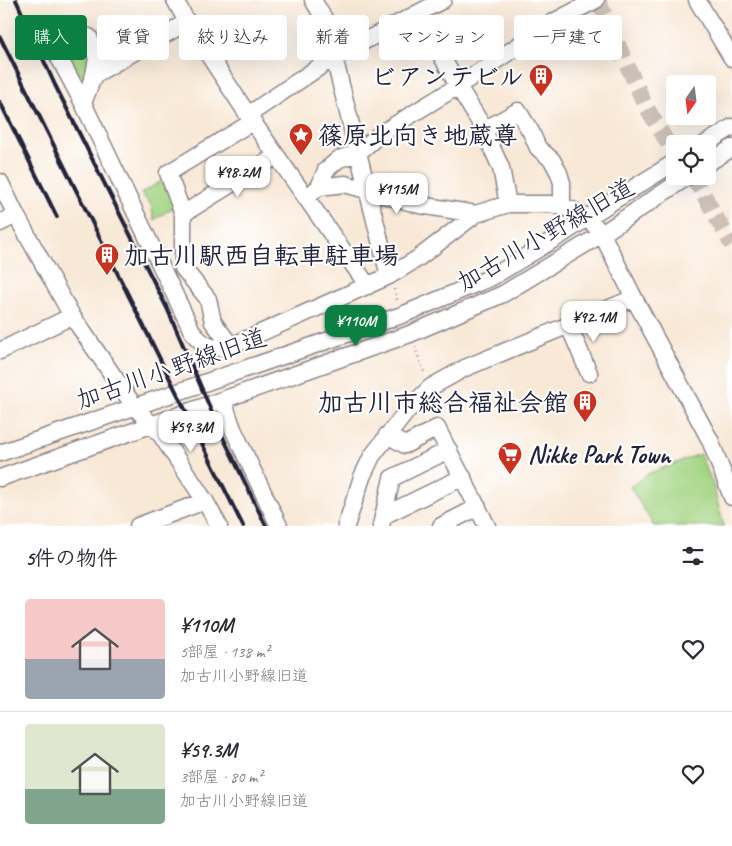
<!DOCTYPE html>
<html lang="ja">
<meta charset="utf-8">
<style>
body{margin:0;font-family:Caveat,"Klee One",sans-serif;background:#f7f7f7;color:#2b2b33;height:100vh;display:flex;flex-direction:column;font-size:19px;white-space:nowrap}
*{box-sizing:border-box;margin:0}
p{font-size:16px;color:#7c7c81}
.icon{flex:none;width:28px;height:28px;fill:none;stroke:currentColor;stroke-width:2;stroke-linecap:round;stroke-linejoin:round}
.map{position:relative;height:526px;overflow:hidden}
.details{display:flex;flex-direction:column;background:#fff;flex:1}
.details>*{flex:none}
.top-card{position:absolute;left:15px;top:15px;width:702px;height:45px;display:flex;gap:10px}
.needle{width:32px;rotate:194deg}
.buttons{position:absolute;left:666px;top:75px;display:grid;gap:10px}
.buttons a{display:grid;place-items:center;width:50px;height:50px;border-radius:5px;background:#fff;box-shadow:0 5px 20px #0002;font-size:25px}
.price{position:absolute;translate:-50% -42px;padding:0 11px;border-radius:10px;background:#fff;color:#222;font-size:16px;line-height:32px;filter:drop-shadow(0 1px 2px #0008)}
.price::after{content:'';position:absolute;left:50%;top:30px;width:15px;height:11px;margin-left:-8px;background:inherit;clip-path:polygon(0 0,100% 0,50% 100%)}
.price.active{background:#0b8043;color:#fff}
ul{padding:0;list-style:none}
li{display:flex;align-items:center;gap:15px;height:125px;padding:0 25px}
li+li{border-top:1px solid #e1e1e2}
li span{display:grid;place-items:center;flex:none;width:140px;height:100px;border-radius:5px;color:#555}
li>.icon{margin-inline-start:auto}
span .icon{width:60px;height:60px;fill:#fffc;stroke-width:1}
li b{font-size:21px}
h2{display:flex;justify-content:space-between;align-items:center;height:60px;padding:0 25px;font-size:21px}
.chip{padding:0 18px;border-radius:5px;background:#fff;box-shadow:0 5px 20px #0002;font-size:18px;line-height:45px}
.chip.active{background:#0b8043;color:#fff}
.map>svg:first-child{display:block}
.green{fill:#a3d482;stroke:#627b5e}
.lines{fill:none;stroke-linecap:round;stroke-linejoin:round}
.minor-tunnel{stroke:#cdc0b7;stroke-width:16;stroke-dasharray:16 8;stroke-linecap:butt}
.minor-casing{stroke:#8d8588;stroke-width:19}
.path{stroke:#8d8588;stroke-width:2.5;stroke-dasharray:1 4;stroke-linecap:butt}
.minor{stroke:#fff;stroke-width:16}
.rail{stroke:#22223b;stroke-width:4}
.labels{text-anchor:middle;stroke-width:4.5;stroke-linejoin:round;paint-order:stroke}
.poi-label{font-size:25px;font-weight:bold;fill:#22223b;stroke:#fff;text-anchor:start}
.street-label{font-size:25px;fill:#22223b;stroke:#fff}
</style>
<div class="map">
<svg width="732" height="526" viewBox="0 0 732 526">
<rect width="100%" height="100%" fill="#fff"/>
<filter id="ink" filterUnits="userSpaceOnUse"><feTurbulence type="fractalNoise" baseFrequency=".02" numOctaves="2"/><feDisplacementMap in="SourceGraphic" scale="10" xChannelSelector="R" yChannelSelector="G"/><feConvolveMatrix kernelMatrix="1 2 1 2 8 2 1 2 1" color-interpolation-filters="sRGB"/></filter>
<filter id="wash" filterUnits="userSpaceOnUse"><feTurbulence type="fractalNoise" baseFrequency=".0096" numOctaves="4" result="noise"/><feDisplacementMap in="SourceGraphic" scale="20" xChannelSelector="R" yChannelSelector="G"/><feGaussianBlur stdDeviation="1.12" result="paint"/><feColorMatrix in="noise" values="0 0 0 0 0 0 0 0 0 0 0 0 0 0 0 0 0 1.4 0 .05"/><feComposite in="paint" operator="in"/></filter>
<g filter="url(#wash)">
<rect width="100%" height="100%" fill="#f8e8d6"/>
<!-- green -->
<path class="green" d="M81 43C95 53 87 73 81 86L62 55 65 51Z
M167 178 177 205 154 220 151 205 141 193Z
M700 454 712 482 724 526H654L630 487 647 474Z"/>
</g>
<g filter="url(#ink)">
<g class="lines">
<!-- minor-tunnel -->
<path class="minor-tunnel" d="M598 0 645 105 675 155
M690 176 701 190 732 245"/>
<defs>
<path id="minor" d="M175 0 187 22 248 115 368 286
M313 0 335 37 334 57 389 276
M697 0 732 58
M418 13 458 86 481 124 501 168 508 204
M94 75 187 22
M83 103 94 75 97 58 89 37C77 33 65 40 56 48V52L83 103 192 331C202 346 214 351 231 346L389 276 417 259 476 214 508 204H551L570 209 588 218 602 234 634 298 710 440 732 497
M248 115 334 57 443 0
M484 130 518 111 531 132 538 148 552 160 559 173 562 183V207
M705 144 732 127
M708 163 732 148
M0 182 16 215 72 316 134 406 161 435 205 501 219 526
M319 187 345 184 420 205 476 214
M306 198 319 187 326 170 339 159 358 153 380 134 458 86 555 21 596 0
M183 214 276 156
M0 223 16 215
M569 326 589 373
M231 346 213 322 208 299 183 268V214L168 173 252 122
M0 351 72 316
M223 400 233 429 279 526
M387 435 405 445 437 428 487 526
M0 453 402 315 492 277 561 235 613 201 675 162
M0 478 410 334 503 294 602 234 688 176
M383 516 463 477
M138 526 205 501
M346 526 362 477 372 456 407 411 431 387 465 368 634 298
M381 526 392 478 449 450
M441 526 478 507"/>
</defs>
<!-- minor casing -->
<use href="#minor" class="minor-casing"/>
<!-- path -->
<path class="path" d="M394 289 398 303
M415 347 425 375"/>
<!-- minor -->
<use href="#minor" class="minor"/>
<!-- rail -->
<path class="rail" d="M16 0 55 85 167 308 220 431 266 526
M0 37 243 526
M0 102 57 217"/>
</g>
</g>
<!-- icons -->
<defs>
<symbol id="building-pin" viewBox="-11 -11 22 30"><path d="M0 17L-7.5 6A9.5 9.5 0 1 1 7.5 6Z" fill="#c8321e" stroke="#fff"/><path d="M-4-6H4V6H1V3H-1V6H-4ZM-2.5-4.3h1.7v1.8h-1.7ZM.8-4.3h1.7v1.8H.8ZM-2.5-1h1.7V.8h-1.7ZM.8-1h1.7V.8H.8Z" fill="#fff"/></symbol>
<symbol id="sight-pin" viewBox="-11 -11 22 30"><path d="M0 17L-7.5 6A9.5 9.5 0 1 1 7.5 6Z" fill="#c8321e" stroke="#fff"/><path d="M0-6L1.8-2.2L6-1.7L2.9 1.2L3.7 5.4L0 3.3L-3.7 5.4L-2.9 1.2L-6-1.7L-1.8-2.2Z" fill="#fff"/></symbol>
<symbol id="supermarket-pin" viewBox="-11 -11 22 30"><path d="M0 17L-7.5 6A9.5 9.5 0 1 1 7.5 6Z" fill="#c8321e" stroke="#fff"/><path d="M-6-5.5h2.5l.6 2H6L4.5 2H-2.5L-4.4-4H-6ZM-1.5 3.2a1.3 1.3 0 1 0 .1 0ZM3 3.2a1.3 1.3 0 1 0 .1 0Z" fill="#fff"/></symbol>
</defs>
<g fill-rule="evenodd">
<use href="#building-pin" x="527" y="62" width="28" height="38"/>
<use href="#sight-pin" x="287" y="121" width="28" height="38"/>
<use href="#building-pin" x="93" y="241" width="28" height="38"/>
<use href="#building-pin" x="571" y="388" width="28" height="38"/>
<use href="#supermarket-pin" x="496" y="440" width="28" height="38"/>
</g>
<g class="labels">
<!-- poi labels -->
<g class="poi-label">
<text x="524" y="85" text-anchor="end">ビアンテビル</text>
<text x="318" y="144">篠原北向き地蔵尊</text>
<text x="124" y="264">加古川駅西自転車駐車場</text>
<text x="568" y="411" text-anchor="end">加古川市総合福祉会館</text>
<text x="528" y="463">Nikke Park Town</text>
</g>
<!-- street labels -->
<g class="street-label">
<text transform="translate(545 234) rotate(-30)" y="9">加古川小野線旧道</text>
<text transform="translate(171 368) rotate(-19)" y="9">加古川小野線旧道</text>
</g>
</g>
</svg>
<div class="buttons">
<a><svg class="needle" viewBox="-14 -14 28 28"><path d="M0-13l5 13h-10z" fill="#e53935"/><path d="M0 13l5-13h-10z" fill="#7c7c81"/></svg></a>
<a><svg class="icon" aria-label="locate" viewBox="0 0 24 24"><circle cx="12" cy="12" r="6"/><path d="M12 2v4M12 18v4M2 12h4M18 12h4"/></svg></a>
</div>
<b class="price" style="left:238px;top:198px">¥98.2M</b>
<b class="price" style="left:397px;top:215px">¥115M</b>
<b class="price" style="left:594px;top:343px">¥92.1M</b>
<b class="price active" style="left:356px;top:347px">¥110M</b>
<b class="price" style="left:191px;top:453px">¥59.3M</b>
<div class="top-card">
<a class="chip active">購入</a>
<a class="chip">賃貸</a>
<a class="chip">絞り込み</a>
<a class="chip">新着</a>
<a class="chip">マンション</a>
<a class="chip">一戸建て</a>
</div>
</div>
<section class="details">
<h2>5件の物件<svg class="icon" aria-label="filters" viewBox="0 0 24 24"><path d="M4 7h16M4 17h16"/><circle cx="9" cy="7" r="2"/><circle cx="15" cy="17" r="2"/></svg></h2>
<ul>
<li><span style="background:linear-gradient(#f6c9c9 60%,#9aa5b1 0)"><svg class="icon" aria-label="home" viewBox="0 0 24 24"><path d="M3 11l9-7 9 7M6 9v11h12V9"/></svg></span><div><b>¥110M</b><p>5部屋 · 138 m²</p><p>加古川小野線旧道</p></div><svg class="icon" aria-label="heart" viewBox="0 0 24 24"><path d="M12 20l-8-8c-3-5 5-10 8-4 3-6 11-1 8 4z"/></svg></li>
<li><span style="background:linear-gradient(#dfe7d0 65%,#7fa58c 0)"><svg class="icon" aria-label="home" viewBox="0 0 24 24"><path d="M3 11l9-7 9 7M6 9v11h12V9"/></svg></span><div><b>¥59.3M</b><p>3部屋 · 80 m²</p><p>加古川小野線旧道</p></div><svg class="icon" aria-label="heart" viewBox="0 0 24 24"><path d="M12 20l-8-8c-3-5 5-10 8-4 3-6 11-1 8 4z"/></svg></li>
</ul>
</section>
